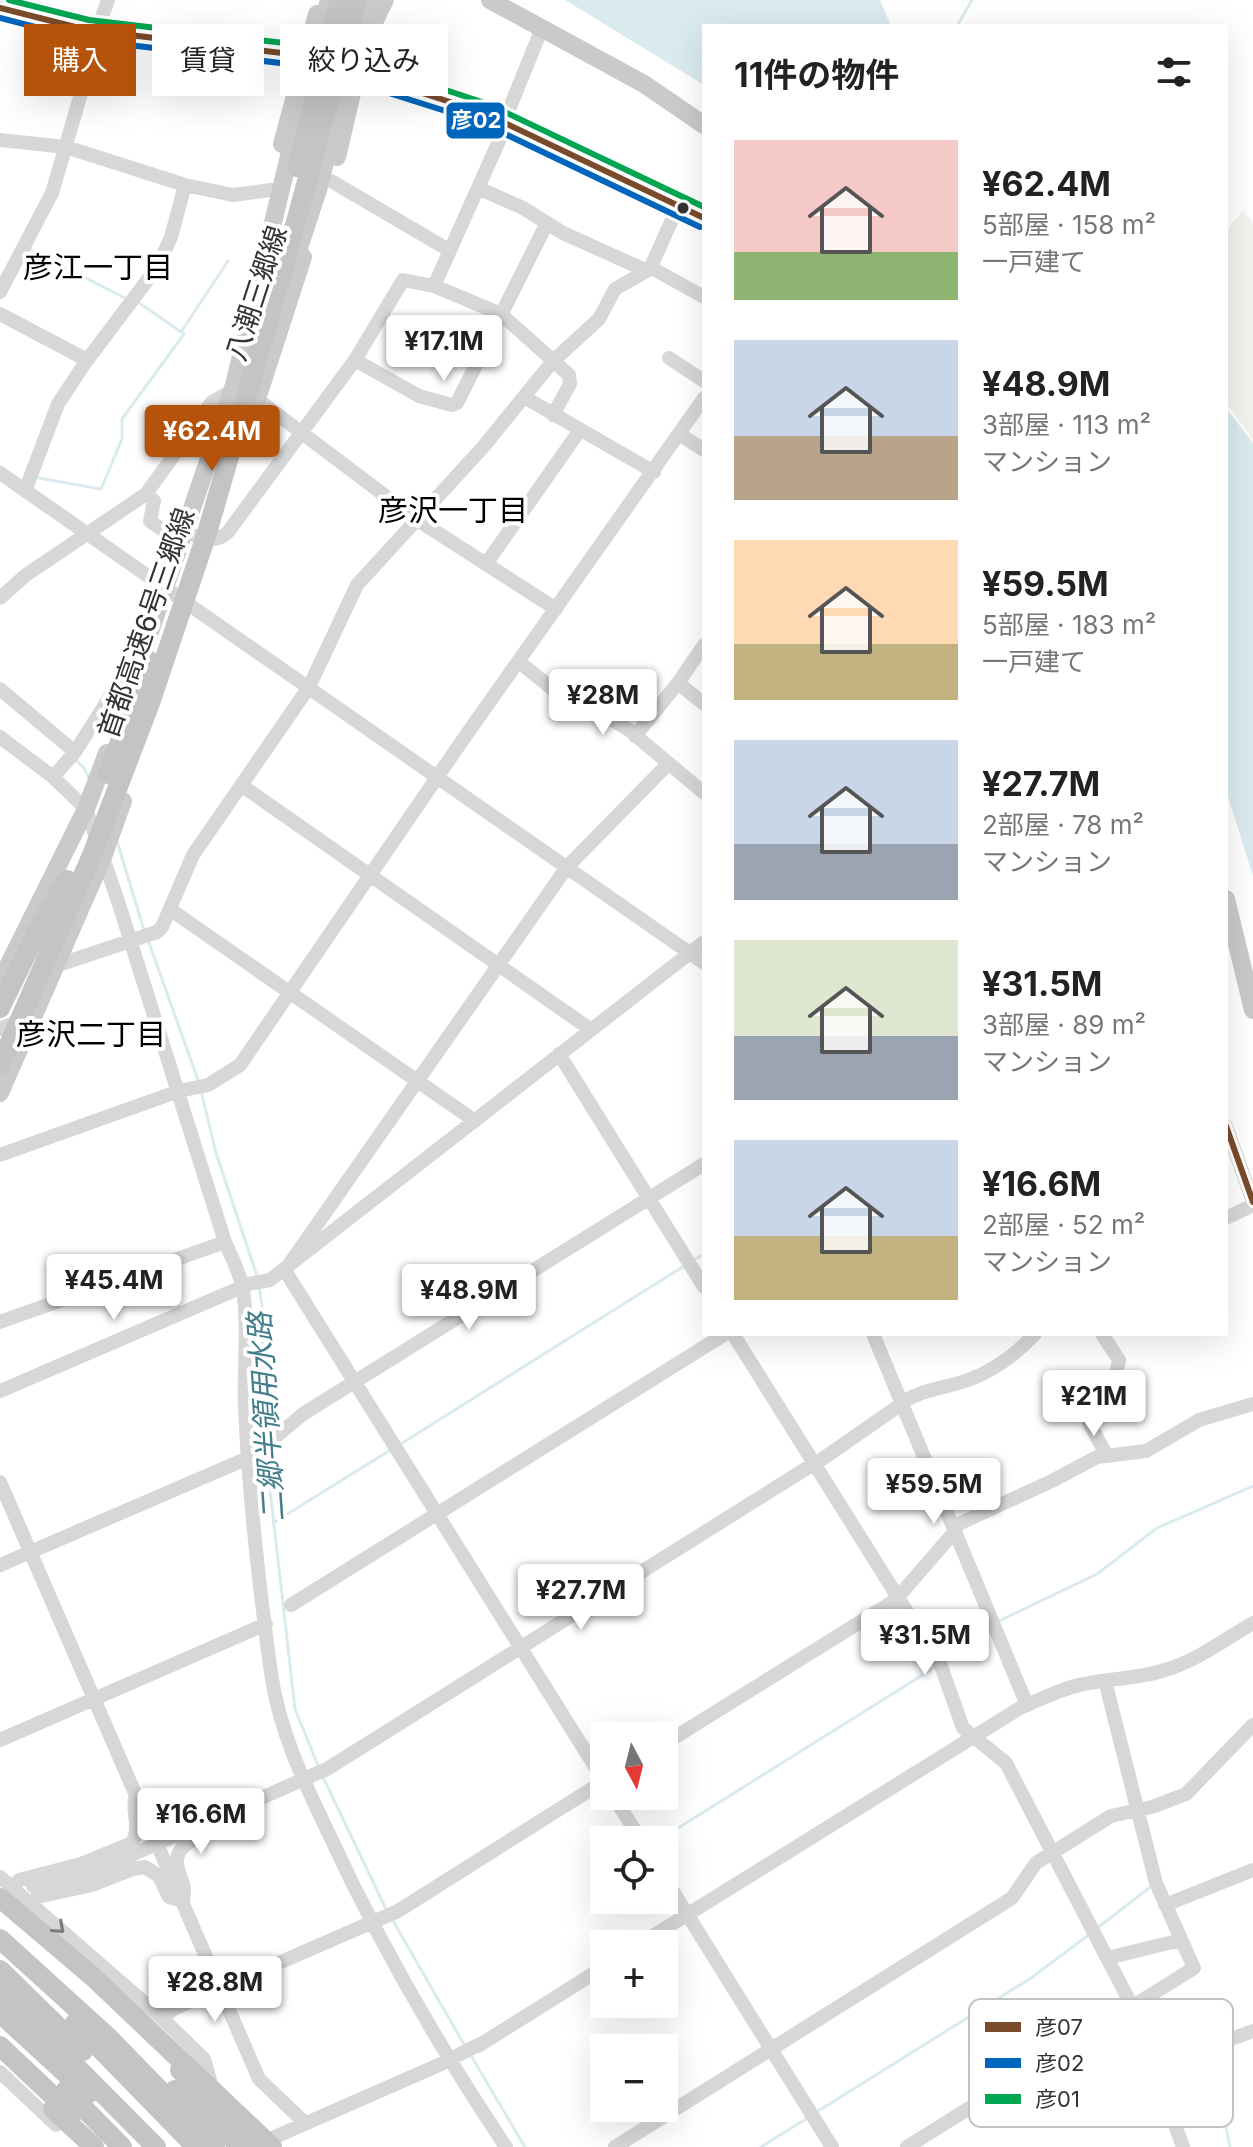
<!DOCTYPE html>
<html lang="ja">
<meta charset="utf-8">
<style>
body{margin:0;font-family:Inter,"Noto Sans JP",sans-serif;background:#f2f2f2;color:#222;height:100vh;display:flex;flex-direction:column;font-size:30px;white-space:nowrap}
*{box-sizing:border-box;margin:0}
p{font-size:26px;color:#767676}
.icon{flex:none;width:44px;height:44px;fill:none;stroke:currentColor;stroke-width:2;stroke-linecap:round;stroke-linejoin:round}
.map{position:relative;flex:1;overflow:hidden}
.details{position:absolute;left:702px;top:24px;width:526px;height:1312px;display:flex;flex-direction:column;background:#fff;border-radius:0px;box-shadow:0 8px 32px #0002}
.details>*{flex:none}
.banner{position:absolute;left:24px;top:24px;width:558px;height:72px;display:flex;gap:16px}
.needle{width:52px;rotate:173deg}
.controls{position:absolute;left:590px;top:1722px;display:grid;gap:16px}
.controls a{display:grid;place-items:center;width:88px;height:88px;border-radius:0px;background:#fff;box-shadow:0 8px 32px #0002;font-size:40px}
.price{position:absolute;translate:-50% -68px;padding:0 18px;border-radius:8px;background:#fff;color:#222;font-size:26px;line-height:52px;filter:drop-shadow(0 2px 4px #0008)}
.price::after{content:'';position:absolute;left:50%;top:48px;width:24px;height:18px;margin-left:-12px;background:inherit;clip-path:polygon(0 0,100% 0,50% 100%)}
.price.on{background:#b45309;color:#fff}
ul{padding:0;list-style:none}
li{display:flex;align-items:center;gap:24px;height:200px;padding:0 32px}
li span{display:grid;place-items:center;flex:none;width:224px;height:160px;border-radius:0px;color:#555}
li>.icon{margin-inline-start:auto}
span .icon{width:96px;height:96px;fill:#fffc;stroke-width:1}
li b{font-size:34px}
h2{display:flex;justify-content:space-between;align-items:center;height:96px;padding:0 32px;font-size:34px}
.pill{padding:0 28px;border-radius:0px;background:#fff;box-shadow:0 8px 32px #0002;font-size:28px;line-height:72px}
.pill.on{background:#b45309;color:#fff}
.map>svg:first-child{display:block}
.green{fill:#f1f3ec}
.water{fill:#daebef}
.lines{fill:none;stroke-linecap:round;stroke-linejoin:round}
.stream{stroke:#daebef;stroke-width:3}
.minor{stroke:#d7d7d7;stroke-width:14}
.major{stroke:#cacaca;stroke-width:18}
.highway{stroke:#c4c4c4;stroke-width:20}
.major-bridge{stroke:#cacaca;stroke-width:18}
.highway-bridge{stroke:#c4c4c4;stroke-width:20}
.bus-1-casing{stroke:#fff;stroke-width:12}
.bus-2-casing{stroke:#fff;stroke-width:12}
.bus-3-casing{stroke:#fff;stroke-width:12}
.bus-1{stroke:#7a4b2a;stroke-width:6}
.bus-2{stroke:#0065bd;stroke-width:6}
.bus-3{stroke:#00a651;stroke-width:6}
.oneway{stroke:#7d7d7d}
.bus-dot{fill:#333;stroke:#fff;stroke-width:3}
.labels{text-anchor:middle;stroke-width:8;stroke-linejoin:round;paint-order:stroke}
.street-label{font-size:28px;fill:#333;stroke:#fff}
.neighbourhood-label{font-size:30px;fill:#000;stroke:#fff}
.water-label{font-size:30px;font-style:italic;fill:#427f8a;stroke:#fff}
.key{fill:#fff;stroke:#c2c2c2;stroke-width:2}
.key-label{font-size:22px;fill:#333}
.line-badge{stroke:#fff;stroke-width:3}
.badge-label{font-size:22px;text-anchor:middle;font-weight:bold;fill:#fff}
</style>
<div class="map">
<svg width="1253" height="2147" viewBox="0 0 1253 2147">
<rect width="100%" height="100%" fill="#fff"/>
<!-- green -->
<path class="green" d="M1243 210 1253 223V440L1226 402V231Z"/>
<!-- water -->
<path class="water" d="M565 0H880L891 26H704V85Z
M1226 408 1253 443V876L1226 790Z"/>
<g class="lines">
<!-- stream -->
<path class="stream" d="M957 26 972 0
M27 248 127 299
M181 332 228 261
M33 477 101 489 122 439V419L184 334 138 302
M76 760 84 768 90 780
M117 841 144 930
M148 940 198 1080
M201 1091 216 1153 258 1279
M694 1260 704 1254
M259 1287 262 1305 264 1435
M399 1445 684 1266
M265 1446 295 1709 319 1768
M273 1523 392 1449
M997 1622 1097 1574 1157 1528 1253 1486
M943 1662 991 1632
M322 1775 386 1909
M659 1840 937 1666
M392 1919 466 2048
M1096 1929 1153 1885
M470 2054 525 2147
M1211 2057 1230 2147
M815 2113 1031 1978 1090 1934
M761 2147 809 2117"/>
<!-- minor -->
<path class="minor" d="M0 8 87 30 249 48 315 61
M97 31 108 0
M351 71 484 113 601 167 704 218
M504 122 542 28
M0 140 66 147 185 185
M331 181 449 250
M478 188 523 208 563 233 645 270
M650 267 704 297
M434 286 501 314 569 375 570 384 553 415
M0 292 52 193 99 32
M0 314 87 360
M669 358 704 381
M355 360 419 396 452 405 457 403 547 223
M524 397 654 472
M257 399 416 519 556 609
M679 434 704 450
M0 473 704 963
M25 491 58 404 85 363 158 266 171 237 185 185 233 195 271 190
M146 494 154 501 150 521 180 542
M196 536C210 540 217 542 228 532L355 360 403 280 434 286 507 123
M486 564 580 430
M0 598 26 575 146 494 212 402 226 394
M519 662 559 694 586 704 629 730 704 793
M678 683 704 704
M0 689 75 752
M635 736 678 683 704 645
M0 737 53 777 86 809 117 898 225 1242C231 1255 237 1268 241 1281 250 1316 243 1371 245 1408 249 1496 259 1586 271 1673 279 1730 303 1780 328 1832 378 1941 439 2047 506 2147
M53 777 75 752 132 662 139 664
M241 785 590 1029
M171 910 475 1121
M52 967 157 932 162 927 193 855 309 687 357 585 484 446 553 361 599 319 615 289 650 269 679 204
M0 1029 23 1019
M559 1054 704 1287
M1226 1126 1253 1202
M0 1155 179 1091 208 1085 240 1065 462 741 704 398
M1226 1218 1253 1205
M288 1266 567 867 668 764
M284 1269 604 1781
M242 1285 270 1280 704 942
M0 1322 225 1242
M733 1334 941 1666 963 1728 1006 1763 1132 2006
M873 1334 1027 1705
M1102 1334 1119 1360 1113 1389 1089 1419V1423L1107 1456
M0 1391 242 1287
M903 1402C923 1389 946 1388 968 1380 994 1371 1016 1354 1035 1334
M247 1443 272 1440 303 1414 704 1164
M815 1464 903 1403
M0 1482 259 2079 305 2123
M954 1526 1052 1481 1097 1457 1146 1451 1199 1420 1253 1404
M0 1565 248 1458
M898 1597 956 1530
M291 1605 725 1334
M0 1740 266 1624
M664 1744 899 1598
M613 1796 641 1840
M0 1877 162 2018 204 2059 212 2087
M664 1877 832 2147
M33 1886 88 1874 327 1769 815 1463
M12 1887 19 1880 81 1864 132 1843C142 1826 130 1811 136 1794L147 1798C174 1847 183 1806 221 1816L216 1830C198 1837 171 1845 178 1869 182 1884 186 1884 183 1901L169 1897 159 1876 145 1867 133 1869 92 1885 37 1897 32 1903
M1165 1905 1253 1870
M640 1944 1020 1708C1041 1699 1062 1688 1084 1684 1111 1678 1138 1679 1165 1670 1198 1660 1224 1640 1253 1623
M1107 1958 1181 1940
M1133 2006 1183 2147
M162 2018 175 2008 398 1911 604 1781
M478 2046 604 1967
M0 2072 56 2125
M1159 2078 1231 2039 1253 2031
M259 2144 441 2064 478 2045
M615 2147 1012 1898 1036 1863 1111 1816 1152 1807 1186 1794 1253 1725
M907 2147 1194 1968 1156 1883 1105 1681"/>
<!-- major -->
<path class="major" d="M490 0 644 84 704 125
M282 144 317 14
M337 157C350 105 359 47 385 0
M293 266 318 190 331 139
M244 430 257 399 303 257
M135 676 234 385 295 131
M1226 899 1253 1010
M0 982 86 809 107 753
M0 1093 103 857 123 801"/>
<!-- highway -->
<path class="highway" d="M0 1898 92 1976 272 2147
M0 1939 109 2038 215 2147
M0 1970 83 2051
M0 1990 156 2147
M0 2013 88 2094
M75 2023 196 2147
M0 2046 72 2114
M66 2090 122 2147
M175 2090 242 2147
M53 2109 94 2147"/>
<!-- major-bridge -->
<path class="major-bridge" d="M295 131 329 0
M331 139 367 0"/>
<!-- highway-bridge -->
<path class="highway-bridge" d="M297 167 340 0
M108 774 150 661
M0 1008 38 930 67 880
M0 1065 92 855 150 703 207 533 287 255 356 0
M180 2070 255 2147"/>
<defs>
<path id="bus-1" d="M0 8 87 30 291 54 376 78 484 113 704 218
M1226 1126 1253 1202"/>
<path id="bus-2" d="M0 18 86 40 289 64 373 88 480 122 700 227"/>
<path id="bus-3" d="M9 0 89 20 293 44 379 68 488 104 704 207"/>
</defs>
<!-- bus-1 casing -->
<use href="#bus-1" class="bus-1-casing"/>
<!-- bus-2 casing -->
<use href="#bus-2" class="bus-2-casing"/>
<!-- bus-3 casing -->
<use href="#bus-3" class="bus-3-casing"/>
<!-- bus-1 -->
<use href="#bus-1" class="bus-1"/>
<!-- bus-2 -->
<use href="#bus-2" class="bus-2"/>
<!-- bus-3 -->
<use href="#bus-3" class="bus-3"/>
</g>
<!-- one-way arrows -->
<defs><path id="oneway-chevron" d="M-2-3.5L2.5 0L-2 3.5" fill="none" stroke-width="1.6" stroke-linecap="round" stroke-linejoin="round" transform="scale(2)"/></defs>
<use class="oneway" href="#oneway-chevron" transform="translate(59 1928) rotate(42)"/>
<!-- markers -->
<circle class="bus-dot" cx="683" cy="208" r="7"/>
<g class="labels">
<!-- street labels -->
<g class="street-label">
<text transform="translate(256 293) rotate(-72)" y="10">八潮三郷線</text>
<text transform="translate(146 623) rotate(-71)" y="10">首都高速6号三郷線</text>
</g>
<!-- neighbourhood labels -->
<g class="neighbourhood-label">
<text x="98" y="278">彦江一丁目</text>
<text x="453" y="521">彦沢一丁目</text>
<text x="91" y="1045">彦沢二丁目</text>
</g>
<!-- water labels -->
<g class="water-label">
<text transform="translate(267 1417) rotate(-94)" y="10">二郷半領用水路</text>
</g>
</g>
<!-- legend -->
<rect x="969" y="1999" width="264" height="128" rx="12" class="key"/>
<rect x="985" y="2022" width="36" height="10" fill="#7a4b2a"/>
<rect x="985" y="2058" width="36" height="10" fill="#0065bd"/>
<rect x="985" y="2094" width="36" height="10" fill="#00a651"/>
<g class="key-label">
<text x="1035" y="2035">彦07</text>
<text x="1035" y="2071">彦02</text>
<text x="1035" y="2107">彦01</text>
</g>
<rect class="line-badge" x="445" y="101" width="61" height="39" rx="8" fill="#0065bd"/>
<g class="badge-label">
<text x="476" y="128">彦02</text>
</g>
</svg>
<div class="controls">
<a><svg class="needle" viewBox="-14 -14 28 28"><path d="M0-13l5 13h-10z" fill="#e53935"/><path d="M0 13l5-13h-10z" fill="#767676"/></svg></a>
<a><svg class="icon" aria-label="locate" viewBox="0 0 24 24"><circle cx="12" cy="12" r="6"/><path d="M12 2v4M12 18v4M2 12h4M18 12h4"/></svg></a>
<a>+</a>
<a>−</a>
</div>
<b class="price" style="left:444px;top:383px">¥17.1M</b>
<b class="price on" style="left:212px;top:473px">¥62.4M</b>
<b class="price" style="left:603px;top:737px">¥28M</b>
<b class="price" style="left:114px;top:1322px">¥45.4M</b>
<b class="price" style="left:469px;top:1332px">¥48.9M</b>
<b class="price" style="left:1094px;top:1438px">¥21M</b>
<b class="price" style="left:934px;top:1526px">¥59.5M</b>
<b class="price" style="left:581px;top:1632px">¥27.7M</b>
<b class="price" style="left:925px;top:1677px">¥31.5M</b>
<b class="price" style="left:201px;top:1856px">¥16.6M</b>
<b class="price" style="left:215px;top:2024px">¥28.8M</b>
<div class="banner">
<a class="pill on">購入</a>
<a class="pill">賃貸</a>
<a class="pill">絞り込み</a>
</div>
<section class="details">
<h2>11件の物件<svg class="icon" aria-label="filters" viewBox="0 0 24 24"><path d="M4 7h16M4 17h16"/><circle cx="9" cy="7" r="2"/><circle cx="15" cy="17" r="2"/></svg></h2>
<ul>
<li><span style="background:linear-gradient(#f6c9c9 70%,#8fb573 0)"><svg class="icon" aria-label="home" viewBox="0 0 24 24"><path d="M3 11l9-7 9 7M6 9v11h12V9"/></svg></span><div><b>¥62.4M</b><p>5部屋 · 158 m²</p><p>一戸建て</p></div></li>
<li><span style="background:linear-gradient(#c9d6e8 60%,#b9a48a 0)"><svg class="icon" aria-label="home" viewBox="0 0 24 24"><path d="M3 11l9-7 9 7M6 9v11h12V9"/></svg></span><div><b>¥48.9M</b><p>3部屋 · 113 m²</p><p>マンション</p></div></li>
<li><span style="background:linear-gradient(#ffd9b3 65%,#c2b280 0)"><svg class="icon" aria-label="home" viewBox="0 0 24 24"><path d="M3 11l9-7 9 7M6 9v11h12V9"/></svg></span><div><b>¥59.5M</b><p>5部屋 · 183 m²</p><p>一戸建て</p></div></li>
<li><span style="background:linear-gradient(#c9d6e8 65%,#9aa5b1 0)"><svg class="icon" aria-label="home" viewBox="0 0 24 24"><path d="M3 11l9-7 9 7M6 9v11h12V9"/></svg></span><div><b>¥27.7M</b><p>2部屋 · 78 m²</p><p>マンション</p></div></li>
<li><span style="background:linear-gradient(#dfe7d0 60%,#9aa5b1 0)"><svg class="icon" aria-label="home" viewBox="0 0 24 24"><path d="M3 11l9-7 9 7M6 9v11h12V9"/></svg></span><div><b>¥31.5M</b><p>3部屋 · 89 m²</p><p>マンション</p></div></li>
<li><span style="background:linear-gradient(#c9d6e8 60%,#c2b280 0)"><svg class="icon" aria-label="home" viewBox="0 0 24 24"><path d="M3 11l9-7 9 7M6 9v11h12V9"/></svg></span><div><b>¥16.6M</b><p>2部屋 · 52 m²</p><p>マンション</p></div></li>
</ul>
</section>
</div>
